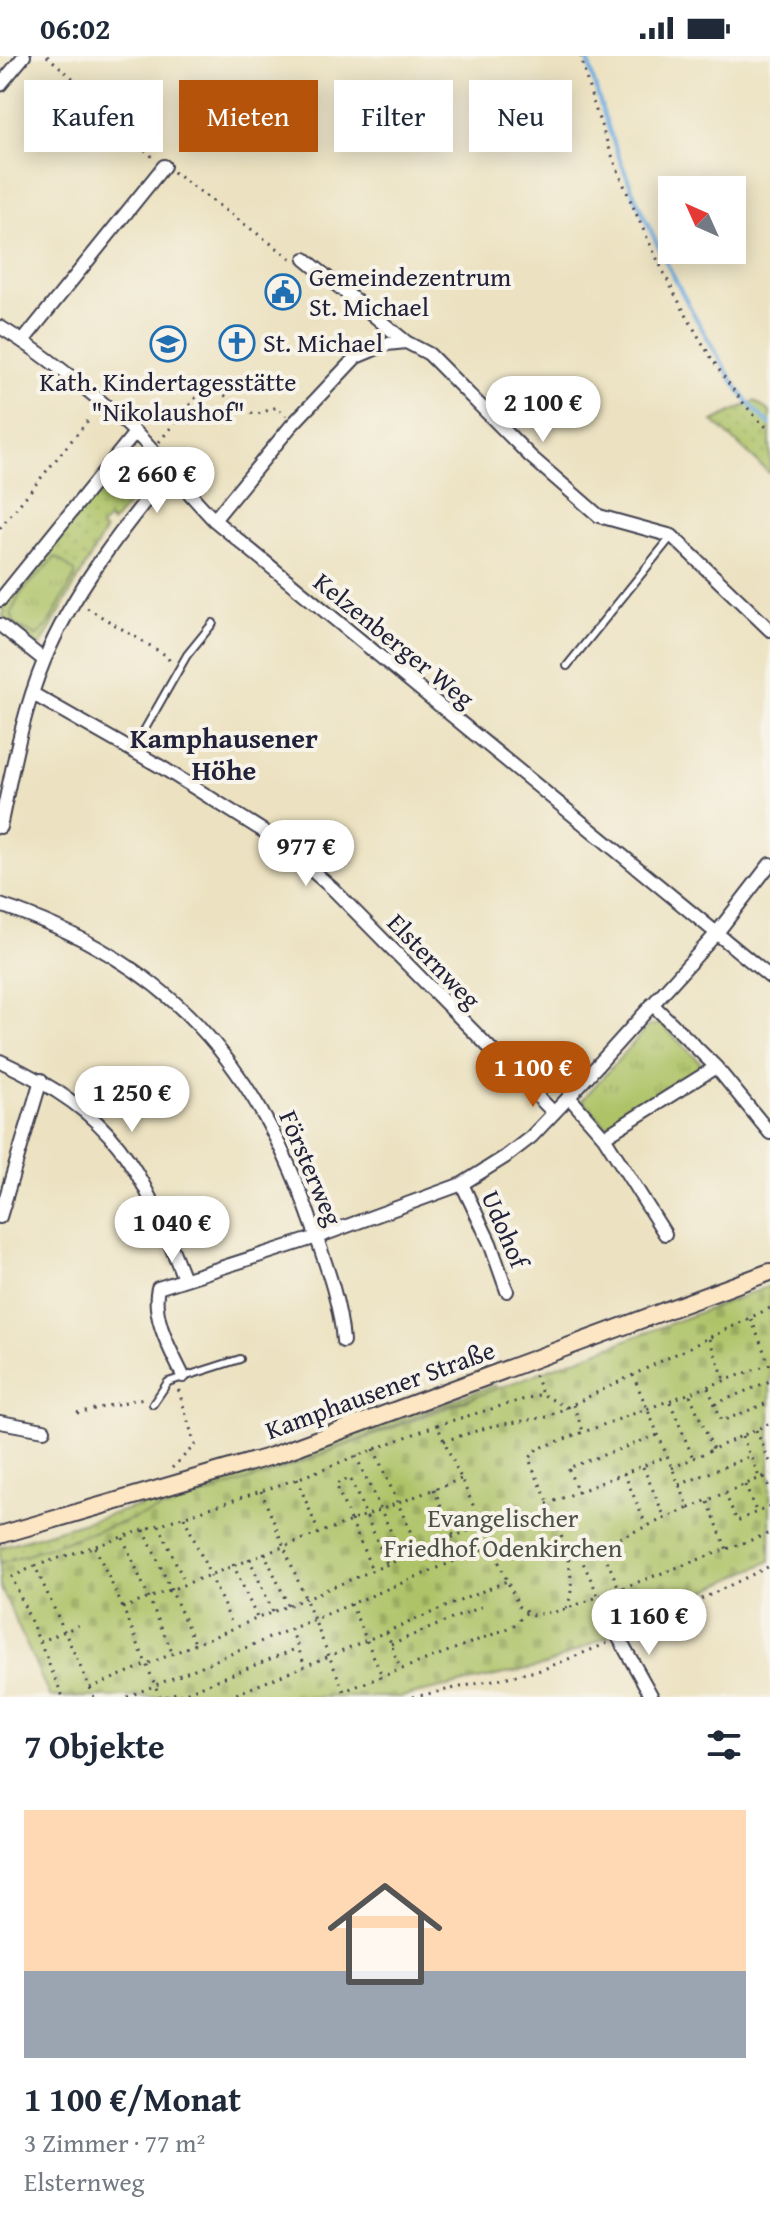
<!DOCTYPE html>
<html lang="de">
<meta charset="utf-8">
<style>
body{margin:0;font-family:"Gentium Book Plus",serif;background:#f6f6f7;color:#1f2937;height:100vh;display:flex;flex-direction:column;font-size:30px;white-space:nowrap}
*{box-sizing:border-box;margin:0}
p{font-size:26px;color:#747a83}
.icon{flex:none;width:44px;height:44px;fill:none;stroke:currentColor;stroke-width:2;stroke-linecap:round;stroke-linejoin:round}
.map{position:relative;height:1641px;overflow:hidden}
.panel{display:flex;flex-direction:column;background:#fff;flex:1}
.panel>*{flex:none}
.guide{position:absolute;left:24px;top:24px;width:722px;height:72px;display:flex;gap:16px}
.needle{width:52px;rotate:315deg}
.tools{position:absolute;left:658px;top:120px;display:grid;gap:16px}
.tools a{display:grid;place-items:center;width:88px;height:88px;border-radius:0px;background:#fff;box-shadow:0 4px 20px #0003;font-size:40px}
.price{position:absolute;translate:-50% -68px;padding:0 18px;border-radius:28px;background:#fff;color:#222;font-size:26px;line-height:52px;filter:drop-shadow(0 2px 4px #0008)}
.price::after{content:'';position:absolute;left:50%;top:48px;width:24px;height:18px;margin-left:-12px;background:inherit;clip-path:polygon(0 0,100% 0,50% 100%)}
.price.on{background:#b45309;color:#fff}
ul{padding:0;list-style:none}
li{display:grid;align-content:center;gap:16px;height:424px;padding:0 24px}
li+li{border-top:2px solid #e0e1e3}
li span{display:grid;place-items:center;height:248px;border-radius:0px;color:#555}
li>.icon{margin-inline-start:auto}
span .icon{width:144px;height:144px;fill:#fffc;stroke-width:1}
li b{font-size:34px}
h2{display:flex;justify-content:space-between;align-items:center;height:96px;padding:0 24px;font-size:34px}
.tag{padding:0 28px;border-radius:0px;background:#fff;box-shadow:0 4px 20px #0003;font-size:28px;line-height:72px}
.tag.on{background:#b45309;color:#fff}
.status{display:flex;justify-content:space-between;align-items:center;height:56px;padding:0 40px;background:#fff;direction:ltr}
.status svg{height:22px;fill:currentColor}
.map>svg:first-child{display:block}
.grass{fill:url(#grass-dots);stroke:#687251;stroke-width:2}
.cemetery{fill:url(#cemetery-stones);stroke:#687251;stroke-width:2}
.park{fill:url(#park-tufts);stroke:#687251;stroke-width:2}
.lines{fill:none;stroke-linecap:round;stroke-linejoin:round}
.stream{stroke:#6dace0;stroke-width:4}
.service-casing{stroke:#403f4f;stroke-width:10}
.minor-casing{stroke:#403f4f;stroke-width:16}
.secondary-casing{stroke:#403f4f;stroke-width:20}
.path{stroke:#403f4f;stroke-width:3;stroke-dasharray:2 6;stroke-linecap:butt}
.service{stroke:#fff;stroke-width:6}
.minor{stroke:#fff;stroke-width:12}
.secondary{stroke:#fce6c4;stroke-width:16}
.labels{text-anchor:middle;stroke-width:8;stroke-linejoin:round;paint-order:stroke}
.poi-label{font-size:26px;fill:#22223b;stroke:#f7f3e8;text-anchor:start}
.street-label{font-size:26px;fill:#22223b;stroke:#f7f3e8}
.park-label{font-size:26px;fill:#4c5248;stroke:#f7f3e8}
.neighbourhood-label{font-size:28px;font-weight:bold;fill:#22223b;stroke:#f7f3e8}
</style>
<div class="status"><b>06:02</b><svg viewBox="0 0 49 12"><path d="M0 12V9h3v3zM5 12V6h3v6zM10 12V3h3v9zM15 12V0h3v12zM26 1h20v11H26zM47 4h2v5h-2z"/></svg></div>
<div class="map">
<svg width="770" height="1641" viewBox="0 0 770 1641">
<defs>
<pattern id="grass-dots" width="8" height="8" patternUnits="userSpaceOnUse" patternTransform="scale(2)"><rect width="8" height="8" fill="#aec367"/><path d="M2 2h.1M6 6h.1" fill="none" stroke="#95a75a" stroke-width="1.8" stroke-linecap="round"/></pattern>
<pattern id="cemetery-stones" width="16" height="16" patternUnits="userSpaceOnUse" patternTransform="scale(2)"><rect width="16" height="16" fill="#aec367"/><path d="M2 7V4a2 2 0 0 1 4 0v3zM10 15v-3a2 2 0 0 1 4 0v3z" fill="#95a75a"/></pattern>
<pattern id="park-tufts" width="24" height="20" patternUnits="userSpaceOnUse" patternTransform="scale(2)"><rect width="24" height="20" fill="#aec367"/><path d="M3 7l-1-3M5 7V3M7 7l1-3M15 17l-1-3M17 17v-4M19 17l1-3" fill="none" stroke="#95a75a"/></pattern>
</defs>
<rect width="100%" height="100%" fill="#f7f3e8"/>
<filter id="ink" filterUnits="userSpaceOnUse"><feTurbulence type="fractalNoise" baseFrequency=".0125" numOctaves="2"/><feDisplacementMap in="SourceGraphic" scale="16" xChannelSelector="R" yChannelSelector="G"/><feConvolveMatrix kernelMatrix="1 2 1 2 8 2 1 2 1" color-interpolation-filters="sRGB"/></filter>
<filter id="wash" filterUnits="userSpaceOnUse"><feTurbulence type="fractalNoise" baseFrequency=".006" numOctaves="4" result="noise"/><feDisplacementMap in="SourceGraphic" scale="32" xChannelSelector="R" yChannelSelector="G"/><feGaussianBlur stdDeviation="1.8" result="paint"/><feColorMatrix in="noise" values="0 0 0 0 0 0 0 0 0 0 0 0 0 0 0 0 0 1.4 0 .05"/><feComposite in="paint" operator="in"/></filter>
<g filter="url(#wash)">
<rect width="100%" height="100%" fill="#ece2c1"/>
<!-- grass -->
<path class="grass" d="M755 345 770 356V418L713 365Z
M132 399 148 405 151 421 112 467 108 463 101 472 105 475 40 591 2 560 5 555 2 553 122 405Z
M495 1329 497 1334 441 1351 294 1409 0 1508V1491L190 1435Z"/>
<!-- cemetery -->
<path class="cemetery" d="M770 1230V1505L546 1609 401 1641H50L0 1530V1507L294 1409Z"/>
<!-- park -->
<path class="park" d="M56 501 75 516V520L47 570 36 580 15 569 11 557 21 537Z
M661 968 700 1006 699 1016 608 1072 582 1044 649 970Z"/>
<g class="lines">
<!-- stream -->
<path class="stream" d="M587 0C612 102 659 200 712 290 729 318 744 348 770 368"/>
</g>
</g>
<g filter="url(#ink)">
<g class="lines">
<defs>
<path id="service" d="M567 610 672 480
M133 694 187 599 213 567
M153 1348 168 1326 240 1303"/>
<path id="minor" d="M0 29 24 0
M305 203 406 286 429 298 530 400 599 460 672 480 770 574
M0 271C45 298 124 360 157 400 176 422 194 443 214 464L770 921
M23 285 164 110
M214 464 291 370 356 301 387 288 406 286
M0 544 134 378
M0 569 44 604
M33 638 163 712 276 783 333 833 554 1057
M0 771C12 715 22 658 44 605 72 537 121 474 168 417
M0 849C166 904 255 1005 312 1168 325 1206 340 1245 343 1285
M652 948 716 1011 770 1077
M0 1005C117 1059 139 1107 184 1223
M569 1041 604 1081 665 1178
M604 1081 716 1011
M462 1128 490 1187 507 1235
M0 1161 41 1024
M183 1320C171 1295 151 1261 158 1232L317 1181 462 1128 505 1101 531 1081 569 1041 716 878 770 808
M0 1366 44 1374
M619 1582 652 1641"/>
<path id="secondary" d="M0 1479 272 1400 770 1216"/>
</defs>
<!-- service casing -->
<use href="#service" class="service-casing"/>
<!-- minor casing -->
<use href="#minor" class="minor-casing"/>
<!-- secondary casing -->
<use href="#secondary" class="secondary-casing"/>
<!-- path -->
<path class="path" d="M47 0 82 30 107 63 154 102
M581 0C598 89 700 319 770 374
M173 116 292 203
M159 386 207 328 255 359 277 351 286 360
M118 417 140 435
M0 472 90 362
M87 552 167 600 170 606
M751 1263 770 1310
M709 1283 725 1324
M535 1319 542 1338
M633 1319 689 1452 770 1418
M708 1332 722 1365 770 1346
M690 1339 713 1393
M670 1346 693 1402
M715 1348 770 1325
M573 1349 583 1375
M77 1357 144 1342
M437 1369 542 1338 567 1352
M756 1374 770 1406
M742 1380 750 1399
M444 1385 492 1370 547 1361 770 1252
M374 1393 419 1495
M356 1400 403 1502
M643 1411 665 1462
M172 1412 195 1389 178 1332
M672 1412 770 1367
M624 1417 646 1469
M764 1421 770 1433
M297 1423 318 1475
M679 1429 751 1400 759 1421
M745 1429 756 1455
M434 1433 454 1481
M261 1435 329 1600 507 1525
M578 1436 667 1400
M725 1437 737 1465 770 1450
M708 1446 727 1494
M547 1448 578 1436 568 1412 658 1379
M184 1461 233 1570
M350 1464 336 1428 350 1422 387 1508
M351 1464 372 1514
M159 1469 185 1527
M144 1474 195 1587
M123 1482 172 1596
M601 1490 630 1558
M95 1491 123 1552
M264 1496 288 1549
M580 1500 599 1541
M249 1502 273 1556
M568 1504 689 1452
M233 1508 257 1562
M35 1510 12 1521 63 1641
M351 1548 382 1620
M566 1552C586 1517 544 1440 529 1403L537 1393 770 1308
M291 1573 305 1610
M387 1576 400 1613
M629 1578 770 1510
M40 1586 84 1567
M391 1588 486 1549
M90 1632 482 1469
M94 1641 35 1510 297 1423 437 1369 519 1551 533 1559 560 1555 770 1477
M127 1641 491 1490
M160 1641 123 1552 461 1423
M166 1641 178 1636 180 1639 298 1592
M229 1641 329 1600 344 1635 512 1571 527 1556
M413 1641 541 1614 608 1587"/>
<!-- service -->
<use href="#service" class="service"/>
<!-- minor -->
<use href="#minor" class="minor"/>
<!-- secondary -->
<use href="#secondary" class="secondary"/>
</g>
</g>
<!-- icons -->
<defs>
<symbol id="civic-ring" viewBox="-11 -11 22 22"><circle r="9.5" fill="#f7f3e8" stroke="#1f6fb2" stroke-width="1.5"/><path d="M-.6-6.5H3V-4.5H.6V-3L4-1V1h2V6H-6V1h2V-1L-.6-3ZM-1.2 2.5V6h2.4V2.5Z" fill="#1f6fb2"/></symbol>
<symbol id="church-ring" viewBox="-11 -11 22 22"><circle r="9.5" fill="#f7f3e8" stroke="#1f6fb2" stroke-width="1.5"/><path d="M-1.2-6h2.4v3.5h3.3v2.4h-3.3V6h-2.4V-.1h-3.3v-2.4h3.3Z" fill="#1f6fb2"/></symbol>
<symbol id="school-ring" viewBox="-11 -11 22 22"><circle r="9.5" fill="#f7f3e8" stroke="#1f6fb2" stroke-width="1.5"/><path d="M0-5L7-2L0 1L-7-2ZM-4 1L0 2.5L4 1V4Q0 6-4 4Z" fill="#1f6fb2"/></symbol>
</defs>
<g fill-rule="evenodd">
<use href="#civic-ring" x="263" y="216" width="40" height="40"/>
<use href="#church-ring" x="217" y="267" width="40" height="40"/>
<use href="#school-ring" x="148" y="268" width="40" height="40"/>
</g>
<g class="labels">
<!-- poi labels -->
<g class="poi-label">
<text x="309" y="230">Gemeindezentrum<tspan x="309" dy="30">St. Michael</tspan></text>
<text x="263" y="296">St. Michael</text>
<text x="168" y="335" text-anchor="middle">Kath. Kindertagesstätte<tspan x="168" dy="30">"Nikolaushof"</tspan></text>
</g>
<!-- street labels -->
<g class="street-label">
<text transform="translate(394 584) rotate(39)" y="9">Kelzenberger Weg</text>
<text transform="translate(434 905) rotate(46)" y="9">Elsternweg</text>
<text transform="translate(311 1112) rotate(67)" y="9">Försterweg</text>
<text transform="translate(505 1173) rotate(67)" y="9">Udohof</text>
<text transform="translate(380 1334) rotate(-20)" y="9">Kamphausener Straße</text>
</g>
<!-- park labels -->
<g class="park-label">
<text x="503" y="1471">Evangelischer<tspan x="503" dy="30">Friedhof Odenkirchen</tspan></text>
</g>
<!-- neighbourhood labels -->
<g class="neighbourhood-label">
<text x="224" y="692">Kamphausener<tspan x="224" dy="32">Höhe</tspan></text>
</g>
</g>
</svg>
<div class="tools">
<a><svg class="needle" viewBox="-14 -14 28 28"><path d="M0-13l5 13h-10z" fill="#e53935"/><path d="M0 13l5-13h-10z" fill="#747a83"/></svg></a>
</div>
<b class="price" style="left:543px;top:388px">2 100 €</b>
<b class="price" style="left:157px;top:459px">2 660 €</b>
<b class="price" style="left:306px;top:832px">977 €</b>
<b class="price on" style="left:533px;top:1053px">1 100 €</b>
<b class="price" style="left:132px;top:1078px">1 250 €</b>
<b class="price" style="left:172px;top:1208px">1 040 €</b>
<b class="price" style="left:649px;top:1601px">1 160 €</b>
<div class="guide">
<a class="tag">Kaufen</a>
<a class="tag on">Mieten</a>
<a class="tag">Filter</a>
<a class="tag">Neu</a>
</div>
</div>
<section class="panel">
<h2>7 Objekte<svg class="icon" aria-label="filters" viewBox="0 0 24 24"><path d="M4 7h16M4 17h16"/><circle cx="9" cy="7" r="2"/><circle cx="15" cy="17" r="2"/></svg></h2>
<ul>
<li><span style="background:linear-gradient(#ffd9b3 65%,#9aa5b1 0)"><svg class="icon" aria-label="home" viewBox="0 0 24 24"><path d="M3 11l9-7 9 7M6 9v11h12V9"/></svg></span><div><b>1 100 €/Monat</b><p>3 Zimmer · 77 m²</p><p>Elsternweg</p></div></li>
</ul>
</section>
